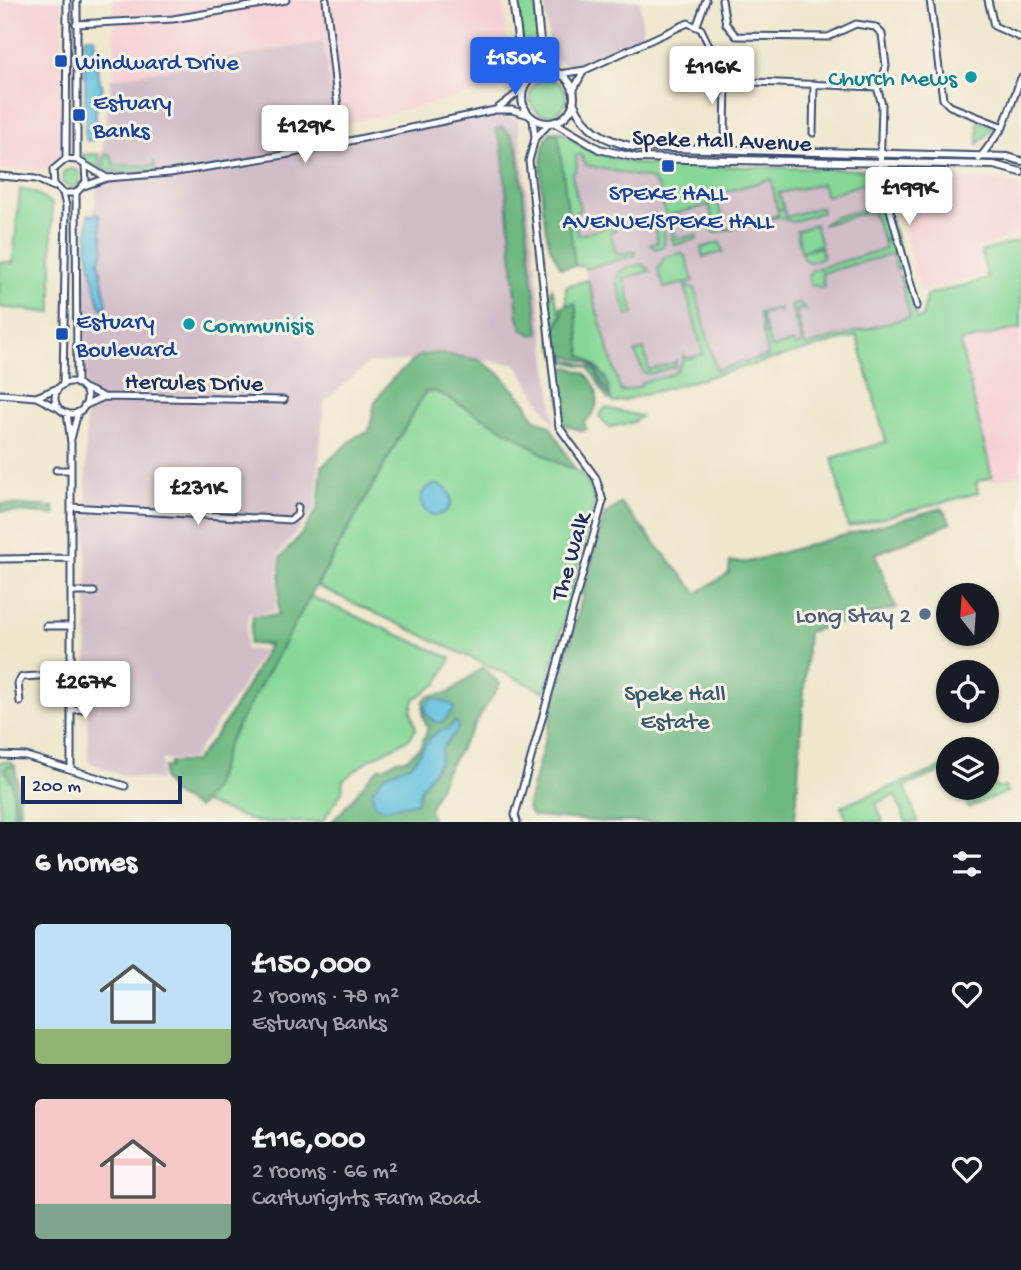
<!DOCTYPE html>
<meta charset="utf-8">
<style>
body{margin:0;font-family:"Gochi Hand",sans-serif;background:#20242c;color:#f1f3f6;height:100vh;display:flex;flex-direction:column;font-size:26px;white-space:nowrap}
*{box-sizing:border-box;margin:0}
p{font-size:23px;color:#9ea1a6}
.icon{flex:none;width:38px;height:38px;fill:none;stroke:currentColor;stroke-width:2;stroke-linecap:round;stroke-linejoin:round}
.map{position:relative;height:822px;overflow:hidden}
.sheet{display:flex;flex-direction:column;background:#171b24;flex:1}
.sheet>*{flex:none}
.needle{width:46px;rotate:343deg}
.controls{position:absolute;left:936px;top:583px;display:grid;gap:14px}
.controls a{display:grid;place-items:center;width:63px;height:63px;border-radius:50%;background:#171b24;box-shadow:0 2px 5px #0004;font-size:35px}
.scale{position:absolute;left:21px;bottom:18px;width:161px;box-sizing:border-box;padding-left:7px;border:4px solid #1b2f5e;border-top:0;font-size:19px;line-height:24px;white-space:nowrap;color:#1b2f5e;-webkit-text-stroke:5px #f7f3e8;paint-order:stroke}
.price{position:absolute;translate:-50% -60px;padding:0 16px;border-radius:7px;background:#fff;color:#222;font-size:23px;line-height:46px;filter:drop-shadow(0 2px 4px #0008)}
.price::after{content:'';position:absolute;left:50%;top:42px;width:21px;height:16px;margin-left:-10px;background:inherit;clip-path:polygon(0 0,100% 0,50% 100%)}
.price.current{background:#2563eb;color:#fff}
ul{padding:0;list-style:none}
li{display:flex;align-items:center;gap:21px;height:175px;padding:0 35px}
li span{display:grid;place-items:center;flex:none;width:196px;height:140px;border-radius:7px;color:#555}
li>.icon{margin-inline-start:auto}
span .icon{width:84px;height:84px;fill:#fffc;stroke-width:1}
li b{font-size:30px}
h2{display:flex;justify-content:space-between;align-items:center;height:84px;padding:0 35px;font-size:30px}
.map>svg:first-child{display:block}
.built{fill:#f6cfd5}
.industrial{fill:#d1bdc8}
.green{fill:#87d898;stroke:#51847b;stroke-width:2}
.forest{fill:#6db880;stroke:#44746f;stroke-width:2}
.water{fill:#5fbfde;stroke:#3d779e;stroke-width:2}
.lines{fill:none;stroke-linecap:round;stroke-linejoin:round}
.minor-casing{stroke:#3b4b6e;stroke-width:9}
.tertiary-casing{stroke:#3b4b6e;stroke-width:10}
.minor{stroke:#fff;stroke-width:5}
.tertiary{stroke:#fff;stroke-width:6}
.transit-dot{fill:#1a4fb4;stroke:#f7f3e8;stroke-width:2.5}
.culture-dot{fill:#0f9aa8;stroke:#f7f3e8;stroke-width:2.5}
.service-dot{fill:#5c6f8a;stroke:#f7f3e8;stroke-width:2.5}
.labels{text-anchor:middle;stroke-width:6;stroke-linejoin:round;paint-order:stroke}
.transit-label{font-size:24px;fill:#164399;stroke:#f7f3e8;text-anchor:start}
.culture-label{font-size:24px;fill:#0d838f;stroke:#f7f3e8;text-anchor:end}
.street-label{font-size:24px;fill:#1b2f5e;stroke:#f7f3e8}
.service-label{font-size:24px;fill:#4e5e75;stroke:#f7f3e8;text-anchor:end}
.park-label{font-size:24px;fill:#36596c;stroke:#f7f3e8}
</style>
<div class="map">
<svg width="1021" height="822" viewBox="0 0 1021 822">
<rect width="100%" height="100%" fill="#f7f3e8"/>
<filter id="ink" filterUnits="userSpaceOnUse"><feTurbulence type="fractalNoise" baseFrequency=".0143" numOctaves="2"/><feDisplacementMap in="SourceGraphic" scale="14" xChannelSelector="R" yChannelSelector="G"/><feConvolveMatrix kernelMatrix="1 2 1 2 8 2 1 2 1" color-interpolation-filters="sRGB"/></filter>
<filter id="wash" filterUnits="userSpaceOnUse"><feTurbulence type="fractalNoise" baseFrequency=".00686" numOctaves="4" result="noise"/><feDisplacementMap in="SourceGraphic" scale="28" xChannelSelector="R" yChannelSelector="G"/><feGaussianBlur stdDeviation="1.57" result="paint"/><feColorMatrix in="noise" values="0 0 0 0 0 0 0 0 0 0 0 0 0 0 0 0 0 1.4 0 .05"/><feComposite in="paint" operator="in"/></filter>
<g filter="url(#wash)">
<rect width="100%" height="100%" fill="#eee7cc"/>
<!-- built -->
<path class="built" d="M0 0H62L61 154 47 170H0Z
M113 0H503L512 85 262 143 116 152Z
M936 178H989L1021 187V234L977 248 981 275 921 291 895 198 899 181Z
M1021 328V474L993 482 959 342Z"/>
<!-- industrial -->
<path class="industrial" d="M544 0H640L643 34 575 65H563L555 58 549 43Z
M323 42 338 140 501 114 518 119 555 425 516 364 459 358 369 363 324 402 315 508 279 554 275 611 248 615 245 649 264 650 238 693 192 759 162 760 160 780 120 775 88 762 85 287 111 79Z
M550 133 580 148 633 166 872 173 914 320 614 403 611 400 584 266 561 268 549 244 540 166 543 148Z"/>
<!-- green -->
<path class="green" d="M517 0H534L542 59 525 64Z
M530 97a18 18 0 1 1 36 0a18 18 0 1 1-36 0Z
M980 121 994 127 978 144V123Z
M554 131 562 132 598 154 637 164 870 170 884 197 896 238 883 239 872 211 822 225 835 217 871 208 864 183 826 196 822 184 779 193 786 217 821 207 822 212 792 222 778 217 758 222 757 217 760 220 778 215V210L782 209H777L771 179 715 195 726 229 745 224 744 220 747 225 714 233 711 228 715 227 709 205 670 215 677 239 696 235 697 239 674 245 658 187 651 179 585 165 581 154 576 156 577 168 572 175 580 210 573 213 578 235 615 225 616 230 610 232 617 255 635 251 636 255 585 269 584 266H575L556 132 550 133Z
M99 154 100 169 87 164 80 155Z
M105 154 111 155 114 166 153 165 154 161 155 170 121 172 103 169Z
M62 178a9 9 0 1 1 18 0a9 9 0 1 1-18 0Z
M20 189 36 193 52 204V313L0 307V262L13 263Z
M654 214C662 219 666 237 664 246L656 249 650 244 658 242 652 220 644 222 643 218Z
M815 224 821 245 801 251 797 231Z
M896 240 903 266 901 269 897 270 892 254 822 273 824 288 811 285 808 276 812 270 885 249 883 241Z
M1021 240V328L960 342 992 477 976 482 978 493 848 527 832 458 886 442 857 336 614 403 611 400 606 377 581 355 575 303 566 305V286L588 280 621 392 639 387 642 382C664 376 679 379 684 355L686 359 703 354 684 283 664 288 658 269 665 257 681 253 686 257 693 281 687 283 688 288H695L716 370 768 356 759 313 779 308 780 309V313L778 309 761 314 771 348 793 342 795 347 800 345 801 340 791 306 799 303 807 312 804 308 796 311 805 346 910 317 900 276 906 278 917 319 923 317 926 295 988 279 981 252Z
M720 242 723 252 703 257 701 248Z
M821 247 823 258 809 262 804 259 801 252Z
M643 264 650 271 624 278 634 314 628 316 616 280C619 267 631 267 643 264Z
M552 288 561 316 555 327 558 355 594 369 608 400 589 368C581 364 565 364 558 358 550 351 547 298 552 288Z
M644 349 649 370 676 362V358V366L651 374 644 373 635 352Z
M425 392H437L518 437 552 460 575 470 586 478 595 499 545 692 317 586Z
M605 408 641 416 632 423 609 427 599 416Z
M310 596 451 658 437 684 414 699 411 711 416 729 409 739 370 759 343 780 342 792 322 822H256L202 802 213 789 228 743Z
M0 762H11L15 766 4 769 12 783 14 815 36 822H0Z
M948 765V769L905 786 918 822H906L895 795 876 803 883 822H848L841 806Z
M987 765 995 787H1005L1007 792 968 808 961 788H987Z"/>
<!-- forest -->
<path class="forest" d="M502 127 511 135 518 149 539 333 533 335 522 329 518 316 502 146 495 130Z
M550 133H558L575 266 561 268C557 260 551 251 549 243 543 220 534 150 550 133Z
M575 303 581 355C600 367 608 377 611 400L595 368 587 362 559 353 556 328 563 315 561 307Z
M437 353 479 360 500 374 527 404 534 418 550 426 575 470 552 460 518 437 437 392H425L228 743 213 789 198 808 174 795 163 779 164 767 169 768 170 762H194C226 727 247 687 269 645L249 644 253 616 278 615 281 557 304 531 318 508 322 466 357 436 369 432 375 402 392 379 419 356Z
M568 367 585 373C601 388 602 410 583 423L587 428 583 431 564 425 562 421 558 378 562 369Z
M621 503 697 593 729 573 730 562H748L942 508 951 523 875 554 896 608 808 632 795 822H607L533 816 527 808 604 515Z
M0 504 54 507 55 515 0 511Z
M483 667 500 684 445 773 429 810 433 822H331C352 805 359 785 380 767L384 768 397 760 407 759 421 746 428 728 423 716V701L428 696 449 693Z
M7 766H15L21 816 17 818 12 783 4 769Z"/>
<!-- water -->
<path class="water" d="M85 37H94L98 75 103 88 97 101 94 140 87 141 85 135Z
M88 214H99L104 249 99 261 107 305 103 309 99 303 87 247Z
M421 500a15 15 0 1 1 30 0a15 15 0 1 1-30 0Z
M433 698 453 705 454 709 443 722H434L426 713 425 706Z
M454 722H457L458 729 443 747 439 763 421 788 417 802 386 809 374 805 372 791 384 775 412 764C422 752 430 728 449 729Z"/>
</g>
<g filter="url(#ink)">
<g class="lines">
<defs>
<path id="minor" d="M77 0V160
M326 0 342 144
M722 0 726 24 736 36 828 37 856 24 875 27 882 34 886 66 882 83 877 87
M930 0 943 99 950 106 1003 127
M988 0 994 26 1021 38
M76 24 173 19 286 0
M697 25 706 0
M559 74 585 70 688 23 701 29 726 81 877 87 882 105 880 174 917 306
M573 91 583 72
M498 108 523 89
M725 132 726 81
M813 133 814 84
M535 138 549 124
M66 159 67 0
M979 159 1003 127 1021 78
M85 167 86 182 76 193H63L54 184 53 170 66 159 77 160 107 178
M0 176 36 179 54 187
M84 186 107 178 170 173 284 155 495 110H512L529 115
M76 193 77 384
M55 398a16 16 0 1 1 32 0a16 16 0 1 1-32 0Z
M63 385 66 206 63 193
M82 387 104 397
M0 394 36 397 58 388
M36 397 58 408
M84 406 104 397 284 400
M67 413 71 443V767
M71 439 78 412
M56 470H70
M71 507 291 520 297 515 298 507
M0 559 70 558
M71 592H94
M46 626H70
M20 702 18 683 22 677 71 674
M72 710 83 709
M0 755 26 756 125 786
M517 822 515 815 603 501 596 478 559 427 529 161 535 138 533 119"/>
<path id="tertiary" d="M513 0 524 84
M536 0C539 23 537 53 554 71
M522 97a26 26 0 1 1 52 0a26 26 0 1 1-52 0Z
M573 102C586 131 604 140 634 147L1008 157 1021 161
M555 123 599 149 638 158 994 165 1021 172"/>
</defs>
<!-- minor casing -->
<use href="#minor" class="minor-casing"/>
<!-- tertiary casing -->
<use href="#tertiary" class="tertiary-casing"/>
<!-- minor -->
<use href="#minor" class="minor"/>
<!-- tertiary -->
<use href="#tertiary" class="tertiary"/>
</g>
</g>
<!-- markers -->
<g class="transit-dot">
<rect x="54" y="54" width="14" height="14" rx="3.5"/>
<rect x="72" y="108" width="14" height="14" rx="3.5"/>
<rect x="661" y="159" width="14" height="14" rx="3.5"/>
<rect x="55" y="327" width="14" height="14" rx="3.5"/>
</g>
<g class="culture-dot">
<circle cx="971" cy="77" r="7"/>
<circle cx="189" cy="324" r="7"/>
</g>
<circle class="service-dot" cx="925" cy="614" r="7"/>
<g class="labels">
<!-- transit labels -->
<g class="transit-label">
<text x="75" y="69">Windward Drive</text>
<text x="93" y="109">Estuary<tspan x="93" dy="28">Banks</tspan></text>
<text x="668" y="200" text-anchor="middle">SPEKE HALL<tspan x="668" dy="28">AVENUE/SPEKE HALL</tspan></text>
<text x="76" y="328">Estuary<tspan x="76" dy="28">Boulevard</tspan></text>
</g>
<!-- culture labels -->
<g class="culture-label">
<text x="957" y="85">Church Mews</text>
<text x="203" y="332" text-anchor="start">Communisis</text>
</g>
<!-- street labels -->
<g class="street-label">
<text transform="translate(722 139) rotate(2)" y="8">Speke Hall Avenue</text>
<text transform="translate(194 381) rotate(1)" y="8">Hercules Drive</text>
<text transform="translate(569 556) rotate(-74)" y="8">The Walk</text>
</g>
<!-- service labels -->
<g class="service-label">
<text x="911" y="622">Long Stay 2</text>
</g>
<!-- park labels -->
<g class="park-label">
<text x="675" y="700">Speke Hall<tspan x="675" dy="28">Estate</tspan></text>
</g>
</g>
</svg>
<div class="controls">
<a><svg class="needle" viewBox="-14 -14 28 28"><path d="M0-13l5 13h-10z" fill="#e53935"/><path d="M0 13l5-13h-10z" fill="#9ea1a6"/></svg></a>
<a><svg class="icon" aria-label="locate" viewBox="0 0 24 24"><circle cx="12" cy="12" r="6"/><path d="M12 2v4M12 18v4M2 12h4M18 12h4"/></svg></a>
<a><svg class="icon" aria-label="layers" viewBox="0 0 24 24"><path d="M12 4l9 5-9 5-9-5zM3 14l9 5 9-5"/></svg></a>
</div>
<div class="scale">200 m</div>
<b class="price current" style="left:515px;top:97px">£150K</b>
<b class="price" style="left:712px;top:106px">£116K</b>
<b class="price" style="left:305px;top:165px">£129K</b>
<b class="price" style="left:909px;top:227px">£199K</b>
<b class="price" style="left:198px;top:527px">£231K</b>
<b class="price" style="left:85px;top:721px">£267K</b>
</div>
<section class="sheet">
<h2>6 homes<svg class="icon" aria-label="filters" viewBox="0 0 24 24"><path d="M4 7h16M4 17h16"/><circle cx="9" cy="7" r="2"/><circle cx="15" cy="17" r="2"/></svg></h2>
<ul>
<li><span style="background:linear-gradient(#bfe0f5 75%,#8fb573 0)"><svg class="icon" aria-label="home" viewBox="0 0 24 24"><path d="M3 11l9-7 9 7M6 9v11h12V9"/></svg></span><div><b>£150,000</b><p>2 rooms · 78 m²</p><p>Estuary Banks</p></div><svg class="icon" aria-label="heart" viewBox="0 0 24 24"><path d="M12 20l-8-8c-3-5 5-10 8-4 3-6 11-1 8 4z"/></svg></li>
<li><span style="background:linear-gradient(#f6c9c9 75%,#7fa58c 0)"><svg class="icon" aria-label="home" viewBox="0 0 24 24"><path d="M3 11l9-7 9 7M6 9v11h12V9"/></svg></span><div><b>£116,000</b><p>2 rooms · 66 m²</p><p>Cartwrights Farm Road</p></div><svg class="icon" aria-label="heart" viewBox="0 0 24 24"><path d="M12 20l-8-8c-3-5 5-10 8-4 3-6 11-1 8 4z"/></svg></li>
</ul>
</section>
